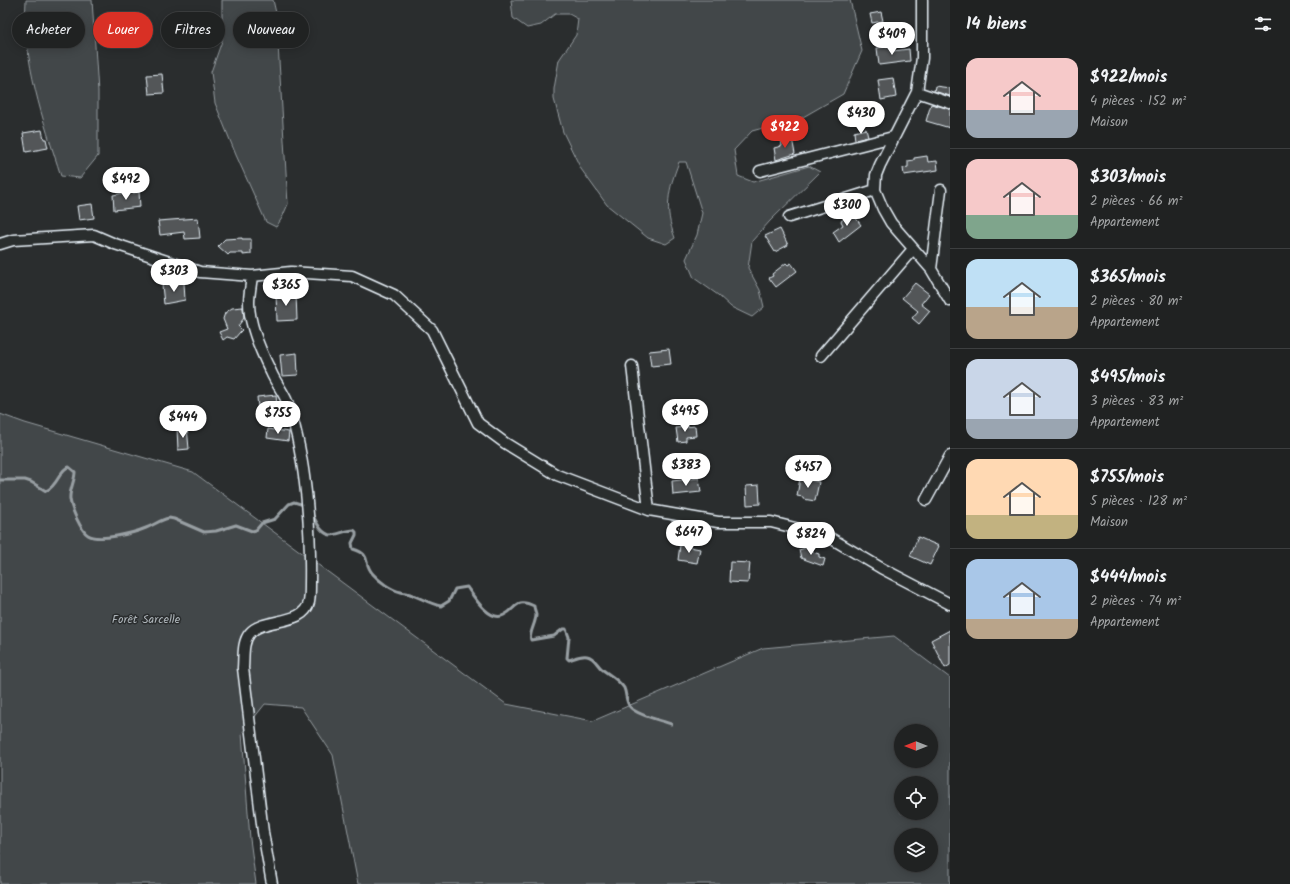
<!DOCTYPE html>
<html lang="fr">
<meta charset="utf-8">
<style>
body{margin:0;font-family:Kalam,sans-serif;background:#2d2f2f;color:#f1f3f6;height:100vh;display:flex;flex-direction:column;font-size:15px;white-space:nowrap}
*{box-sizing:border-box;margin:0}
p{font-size:13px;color:#a2a4a5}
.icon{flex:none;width:22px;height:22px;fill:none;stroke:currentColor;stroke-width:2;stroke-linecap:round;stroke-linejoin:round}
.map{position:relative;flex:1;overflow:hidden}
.drawer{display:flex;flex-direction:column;background:#202222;width:340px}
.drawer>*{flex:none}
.banner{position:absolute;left:12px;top:12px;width:380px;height:36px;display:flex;gap:8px}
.needle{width:26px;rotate:270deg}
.controls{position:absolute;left:894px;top:724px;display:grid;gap:8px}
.controls a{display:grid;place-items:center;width:44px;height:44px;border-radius:50%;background:#202222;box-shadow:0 2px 10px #0003,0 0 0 1px #3d3f40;font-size:20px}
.price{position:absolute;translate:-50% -34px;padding:0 9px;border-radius:14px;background:#fff;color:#222;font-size:13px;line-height:26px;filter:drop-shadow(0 1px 2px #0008)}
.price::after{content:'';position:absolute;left:50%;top:24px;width:12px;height:9px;margin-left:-6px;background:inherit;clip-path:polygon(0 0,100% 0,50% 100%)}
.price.current{background:#d93025;color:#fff}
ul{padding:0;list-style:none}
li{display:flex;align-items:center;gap:12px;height:100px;padding:0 16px}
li+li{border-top:1px solid #3d3f40}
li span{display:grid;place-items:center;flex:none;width:112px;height:80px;border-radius:12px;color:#555}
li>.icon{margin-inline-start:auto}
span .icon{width:48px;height:48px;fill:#fffc;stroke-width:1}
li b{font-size:17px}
h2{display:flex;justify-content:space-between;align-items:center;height:48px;padding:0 16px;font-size:17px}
.tag{padding:0 14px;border-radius:18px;background:#202222;box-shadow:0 2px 10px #0003,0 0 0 1px #3d3f40;font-size:14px;line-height:36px}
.tag.current{background:#d93025;color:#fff}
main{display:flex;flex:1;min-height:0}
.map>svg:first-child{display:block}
.green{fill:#424648;stroke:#959ca0;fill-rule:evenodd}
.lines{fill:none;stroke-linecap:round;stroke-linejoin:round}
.stream{stroke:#989fa3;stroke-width:3}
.building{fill:#535759;stroke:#e8f1f8}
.minor-casing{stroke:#e8f1f8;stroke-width:13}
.minor{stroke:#2a2d2e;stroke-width:10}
.labels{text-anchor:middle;stroke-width:3;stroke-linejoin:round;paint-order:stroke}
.park-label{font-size:12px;fill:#aeb5ba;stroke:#2a2d2e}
</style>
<main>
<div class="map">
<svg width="950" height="884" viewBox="0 0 950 884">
<rect width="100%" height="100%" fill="#2a2d2e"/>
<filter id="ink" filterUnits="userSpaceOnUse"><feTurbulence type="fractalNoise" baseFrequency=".025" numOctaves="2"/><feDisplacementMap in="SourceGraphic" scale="8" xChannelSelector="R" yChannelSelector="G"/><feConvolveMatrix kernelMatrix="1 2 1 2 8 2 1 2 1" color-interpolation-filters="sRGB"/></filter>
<g filter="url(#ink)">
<!-- green -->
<path class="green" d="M26 0H92L98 92V156L80 178 61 176C43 120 22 60 26 0Z
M222 0H273L276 13 288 204 282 218 276 227 266 222 236 155 215 103 211 72 222 41Z
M511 0H850L862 51 843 94 803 117 752 131 734 150 738 176 753 182 809 166 820 172 770 221 752 241 748 268 760 290 764 307 752 317 731 307 718 295 694 278 686 259 697 235 702 213 686 162H679C668 190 664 209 675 238L666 244 648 238 607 205 581 169 563 132 554 99V89L559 60 576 35 578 19 569 14H555L541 25 527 28 513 18Z
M0 414 25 423 193 472 506 704 593 721 763 648 894 636 950 678V884H358L333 755 301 707 265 704 242 733 250 839 256 884H0ZM901 731H931V761H901ZM901 783H931V813H901ZM901 835H931V865H901Z"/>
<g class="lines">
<!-- stream -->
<path class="stream" d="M0 480H25L31 482 46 491C58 486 60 468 69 467L75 472C75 481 69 490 70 499 71 508 81 531 88 535 99 542 134 533 146 528 154 525 160 520 169 518L174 519 204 532 216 531 236 525 252 531 256 530 262 523 275 519 289 504 294 502 304 505
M312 514C316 521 321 534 331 535 336 535 347 530 354 530L356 532V535L352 543 353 549C373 555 362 562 373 574 379 581 391 590 401 592 404 593 407 593 410 594 421 598 430 604 441 606L449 601 455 589 467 587C474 597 490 623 504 615 517 609 515 597 534 606 534 609 536 612 536 615 536 623 528 635 531 640L554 636 563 629H566L569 637 567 658 569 660C575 658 580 655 587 656 595 657 597 666 603 670 610 675 619 680 624 688 627 695 625 702 631 708 639 716 660 720 671 724"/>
</g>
<!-- building -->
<path class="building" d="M881 12 883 21 872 23 870 14Z
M893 45V51L909 49 910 61 879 65 877 48Z
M162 74 164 93 149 94 147 75Z
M893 78 896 97 881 100 878 80Z
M935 86 950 88V96L934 91Z
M931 104 950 109V128L926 121Z
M866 129 868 137 855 140 854 132Z
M42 130 44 139H46L48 148 26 152 23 133Z
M792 138 795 154 776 160 774 148 782 146 781 140Z
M927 156 928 162 937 161 938 170 904 175 903 168 908 167V161L914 160V158Z
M133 191V193L139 192 140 207 114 210 113 195Z
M92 204 94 218 79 220 77 206Z
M852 213 861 225 839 242 833 232 843 225 841 221Z
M198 218 200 238 185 239 184 232 160 235 158 221Z
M780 229 788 245 775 252 765 236Z
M242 238V239H251V254L243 255V253H230L228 255 218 246 225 239Z
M786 263 788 265 791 263 797 271 776 287 769 278 773 276 772 274Z
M184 283 185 300 164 304 162 285Z
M915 283 929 294 921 304 930 311 919 324 912 318 918 311 902 298Z
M276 294H296L297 320 277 321Z
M243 307 244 318 238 326 242 330 240 332 234 339 227 337 223 340 219 332 227 329 223 319 225 313 232 308Z
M669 349 671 364 651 366 649 351Z
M297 353 298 375 282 376 280 355Z
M276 395 278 417 259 419 257 397Z
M695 426 696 436 686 437V441L678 442 676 428Z
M187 427 189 449 178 450 177 428Z
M268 429 289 432 288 441 267 438Z
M699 478 701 492 673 495 672 481Z
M800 478 819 482 815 501 803 499V497L797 496Z
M759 485 760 504 747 505 746 486Z
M918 537 939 546 930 565 910 556Z
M680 545 700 549 697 563 678 560Z
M811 546 813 552 819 554V557L825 559 823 566 801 558 799 550Z
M730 562 750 563 748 583 729 582Z
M950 630V665L945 668 931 640Z"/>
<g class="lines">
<defs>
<path id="minor" d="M922 0V58L917 92 880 165 876 175 875 190 883 209 891 223 931 269 950 301
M917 92 950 103
M760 171 893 137
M789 217 875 190
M0 244 13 240 94 235 115 244 200 272 252 276 291 272 352 276 394 295 432 330 478 423 505 443 557 475 649 510 718 522H771L827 536 881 568 950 604
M931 269 941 190
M252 276C251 285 249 294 249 303 249 324 262 354 271 372 276 384 286 395 289 407 306 460 311 528 310 584 310 590 310 597 309 602 304 626 264 617 250 633 242 642 244 657 243 668L263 832 272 884
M821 356 913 249
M632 366 649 510
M926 500 950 456"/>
</defs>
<!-- minor casing -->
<use href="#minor" class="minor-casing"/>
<!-- minor -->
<use href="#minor" class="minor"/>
</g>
</g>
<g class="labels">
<!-- park labels -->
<g class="park-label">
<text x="146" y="623">Forêt Sarcelle</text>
</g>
</g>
</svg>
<div class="controls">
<a><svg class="needle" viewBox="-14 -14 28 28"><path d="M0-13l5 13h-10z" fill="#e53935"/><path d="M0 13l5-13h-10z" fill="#a2a4a5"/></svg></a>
<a><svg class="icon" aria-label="locate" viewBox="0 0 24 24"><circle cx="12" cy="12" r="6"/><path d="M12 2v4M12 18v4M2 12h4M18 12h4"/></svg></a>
<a><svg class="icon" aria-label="layers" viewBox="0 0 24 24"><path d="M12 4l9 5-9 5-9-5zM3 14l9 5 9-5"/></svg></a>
</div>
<b class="price" style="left:892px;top:56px">$409</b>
<b class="price" style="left:861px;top:135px">$430</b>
<b class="price current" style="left:785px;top:149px">$922</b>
<b class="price" style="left:126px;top:201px">$492</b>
<b class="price" style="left:847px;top:227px">$300</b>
<b class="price" style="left:174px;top:293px">$303</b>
<b class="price" style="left:286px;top:307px">$365</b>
<b class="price" style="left:685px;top:433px">$495</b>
<b class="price" style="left:278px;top:435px">$755</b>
<b class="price" style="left:183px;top:439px">$444</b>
<b class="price" style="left:686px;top:487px">$383</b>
<b class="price" style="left:808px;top:489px">$457</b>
<b class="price" style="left:689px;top:554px">$647</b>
<b class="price" style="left:811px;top:556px">$824</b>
<div class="banner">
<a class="tag">Acheter</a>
<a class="tag current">Louer</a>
<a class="tag">Filtres</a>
<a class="tag">Nouveau</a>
</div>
</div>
<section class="drawer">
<h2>14 biens<svg class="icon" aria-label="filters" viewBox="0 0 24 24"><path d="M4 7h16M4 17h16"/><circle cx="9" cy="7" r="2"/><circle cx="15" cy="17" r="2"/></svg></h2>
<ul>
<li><span style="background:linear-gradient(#f6c9c9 65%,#9aa5b1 0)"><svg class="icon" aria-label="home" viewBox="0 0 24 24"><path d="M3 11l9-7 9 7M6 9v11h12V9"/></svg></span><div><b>$922/mois</b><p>4 pièces · 152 m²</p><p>Maison</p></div></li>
<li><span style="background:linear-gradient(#f6c9c9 70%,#7fa58c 0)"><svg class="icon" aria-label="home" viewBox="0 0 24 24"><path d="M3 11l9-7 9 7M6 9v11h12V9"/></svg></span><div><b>$303/mois</b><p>2 pièces · 66 m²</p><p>Appartement</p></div></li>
<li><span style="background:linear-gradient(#bfe0f5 60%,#b9a48a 0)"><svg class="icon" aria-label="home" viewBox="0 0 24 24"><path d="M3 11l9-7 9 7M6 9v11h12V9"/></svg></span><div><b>$365/mois</b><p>2 pièces · 80 m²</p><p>Appartement</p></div></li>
<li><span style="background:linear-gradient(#c9d6e8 75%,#9aa5b1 0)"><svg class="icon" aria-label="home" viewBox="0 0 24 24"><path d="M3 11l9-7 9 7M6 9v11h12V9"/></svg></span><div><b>$495/mois</b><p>3 pièces · 83 m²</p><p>Appartement</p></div></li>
<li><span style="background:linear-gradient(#ffd9b3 70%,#c2b280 0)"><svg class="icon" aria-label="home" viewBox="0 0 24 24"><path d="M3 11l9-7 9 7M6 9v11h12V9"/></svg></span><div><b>$755/mois</b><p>5 pièces · 128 m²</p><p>Maison</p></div></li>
<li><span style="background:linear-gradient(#a9c7e8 75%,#b9a48a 0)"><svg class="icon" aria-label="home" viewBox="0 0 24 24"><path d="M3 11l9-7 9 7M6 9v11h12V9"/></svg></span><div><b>$444/mois</b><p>2 pièces · 74 m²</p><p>Appartement</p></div></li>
</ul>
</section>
</main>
